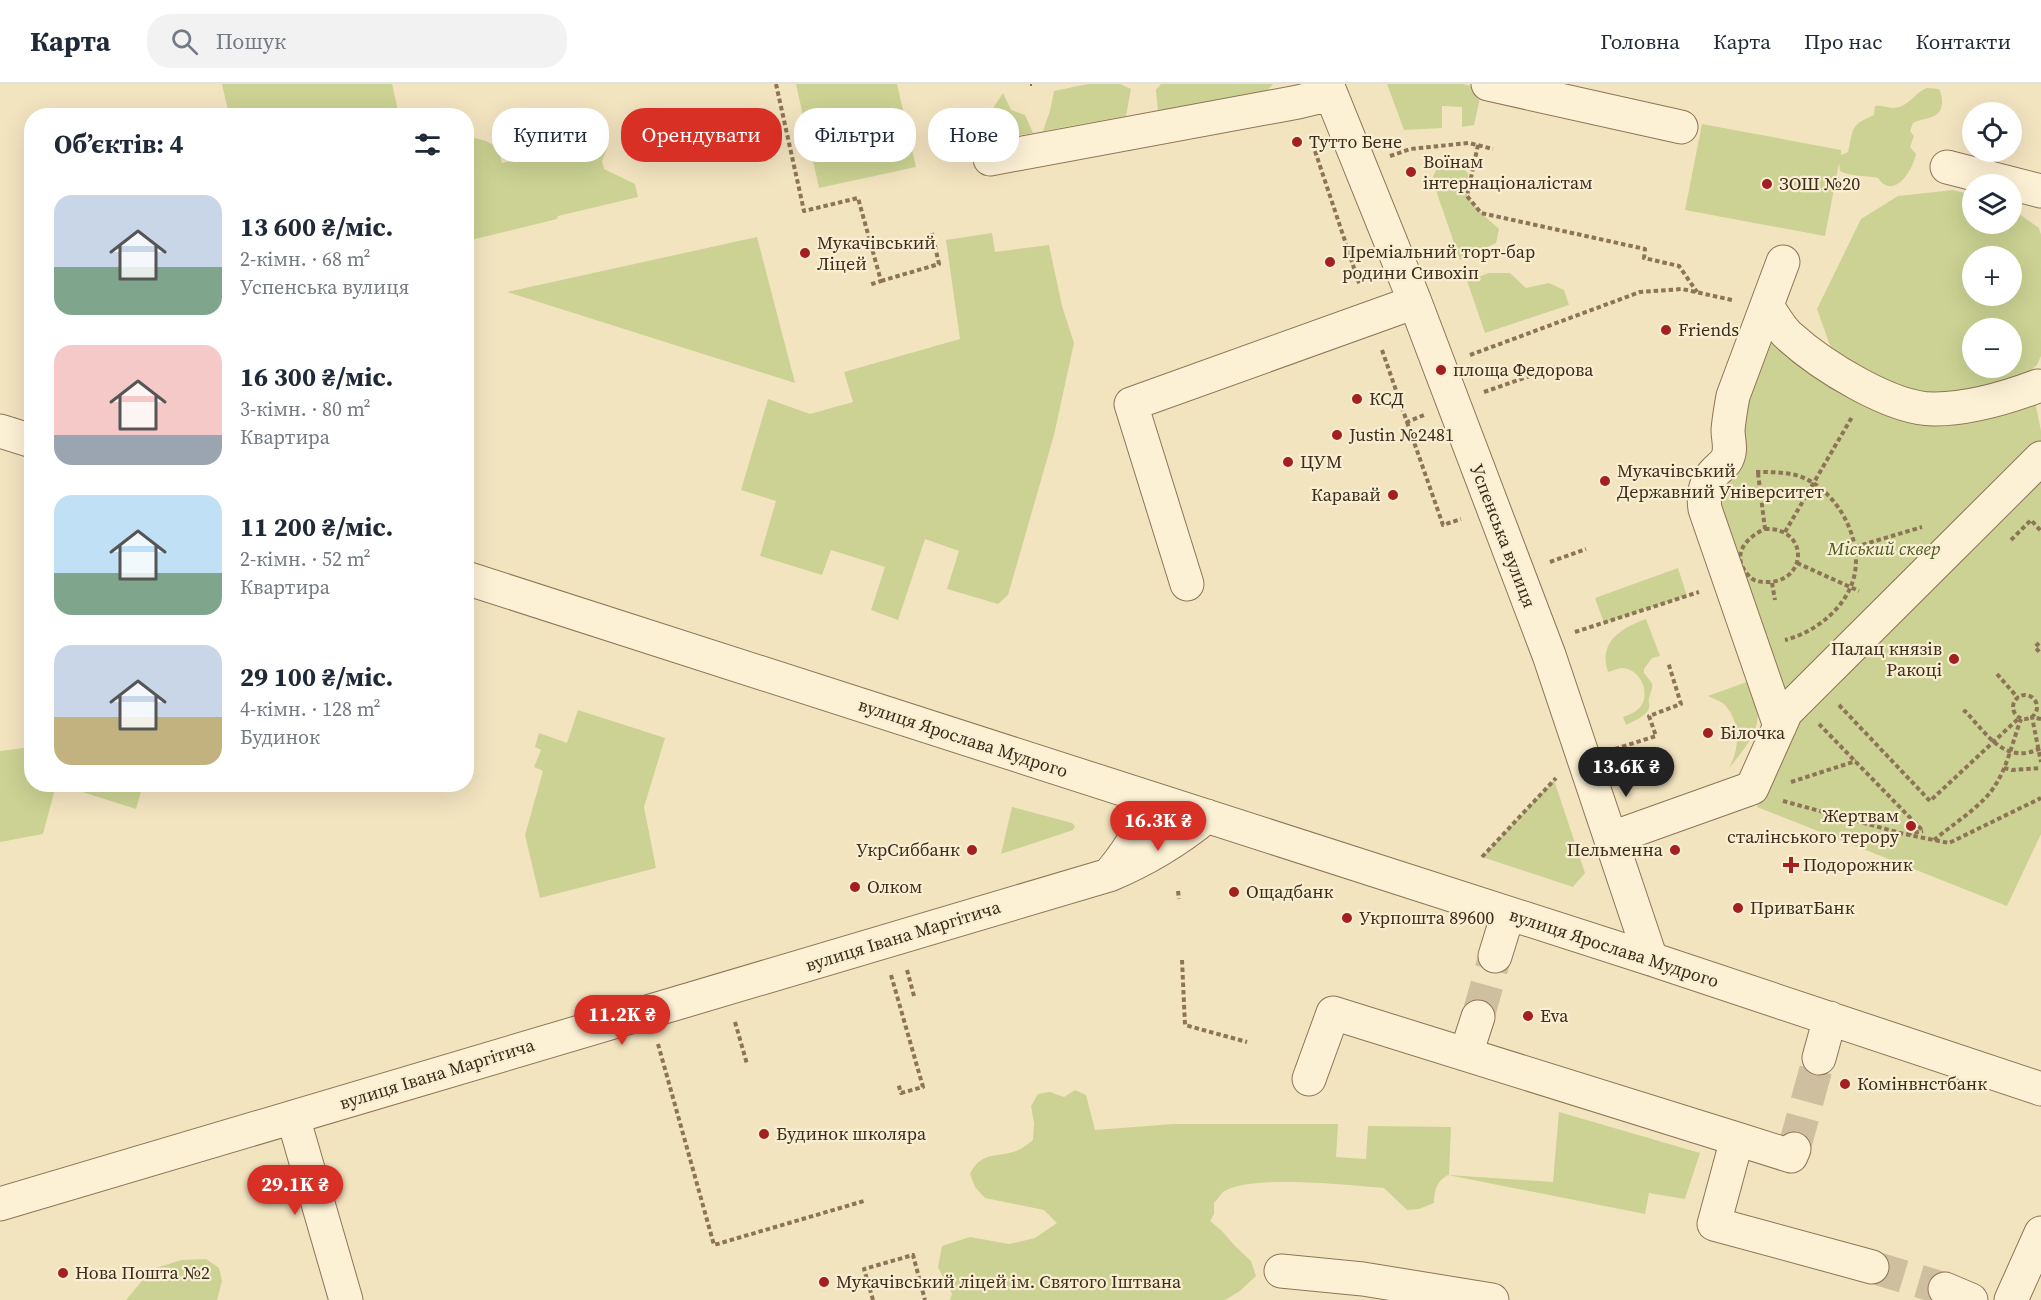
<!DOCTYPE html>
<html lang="uk">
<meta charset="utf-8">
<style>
body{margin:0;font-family:"Source Serif 4",serif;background:#f2f2f3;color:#1f2937;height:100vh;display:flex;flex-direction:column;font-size:22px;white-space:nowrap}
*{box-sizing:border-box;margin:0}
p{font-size:20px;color:#747a83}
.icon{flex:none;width:33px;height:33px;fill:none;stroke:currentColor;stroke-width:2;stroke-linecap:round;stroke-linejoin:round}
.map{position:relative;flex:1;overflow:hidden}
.side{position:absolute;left:24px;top:24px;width:450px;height:684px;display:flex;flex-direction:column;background:#fff;border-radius:24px;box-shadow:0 6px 24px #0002}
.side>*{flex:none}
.guide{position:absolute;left:492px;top:24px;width:570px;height:54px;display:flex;gap:12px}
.tools{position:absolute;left:1962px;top:18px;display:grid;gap:12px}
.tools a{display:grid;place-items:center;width:60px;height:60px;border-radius:50%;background:#fff;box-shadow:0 6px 24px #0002;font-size:30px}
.price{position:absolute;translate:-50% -51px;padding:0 14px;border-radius:21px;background:#d93025;color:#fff;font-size:20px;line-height:39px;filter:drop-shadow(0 2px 3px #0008)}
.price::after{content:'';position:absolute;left:50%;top:36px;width:18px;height:14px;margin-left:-9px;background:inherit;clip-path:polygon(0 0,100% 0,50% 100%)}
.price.active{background:#222;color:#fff}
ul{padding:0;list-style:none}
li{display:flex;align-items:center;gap:18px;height:150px;padding:0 30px}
li span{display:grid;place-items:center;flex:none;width:168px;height:120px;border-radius:18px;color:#555}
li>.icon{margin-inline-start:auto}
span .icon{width:72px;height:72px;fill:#fffc;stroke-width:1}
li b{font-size:26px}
h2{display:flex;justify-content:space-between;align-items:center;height:72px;padding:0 30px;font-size:26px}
.chip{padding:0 21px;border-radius:24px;background:#fff;box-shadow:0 6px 24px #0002;font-size:21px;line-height:54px}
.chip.active{background:#d93025;color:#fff}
header{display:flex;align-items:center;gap:36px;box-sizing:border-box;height:84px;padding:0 30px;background:#fff;border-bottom:2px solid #e0e1e3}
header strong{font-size:28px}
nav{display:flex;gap:33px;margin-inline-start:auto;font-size:21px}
.search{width:420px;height:54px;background:#f2f2f3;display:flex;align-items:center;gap:15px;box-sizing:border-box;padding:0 21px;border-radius:24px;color:#747a83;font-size:22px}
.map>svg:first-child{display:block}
.green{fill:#cbd293;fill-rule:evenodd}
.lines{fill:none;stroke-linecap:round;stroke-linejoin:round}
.minor-tunnel{stroke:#cebf9f;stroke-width:33;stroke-dasharray:33 16;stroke-linecap:butt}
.minor-casing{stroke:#8e7456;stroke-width:35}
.path{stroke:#8e7456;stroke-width:4;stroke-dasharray:4.5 3;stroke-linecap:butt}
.minor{stroke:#fcf1d5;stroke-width:33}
.poi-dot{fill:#a41f20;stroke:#f9eed1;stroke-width:2}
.labels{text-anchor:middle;stroke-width:4.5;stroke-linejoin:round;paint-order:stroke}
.poi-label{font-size:18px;fill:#3c2c1c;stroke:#f9eed1;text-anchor:start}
.street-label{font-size:18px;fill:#3c2c1c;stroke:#f9eed1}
.park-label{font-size:18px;font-style:italic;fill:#4c5b20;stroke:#f9eed1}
</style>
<header>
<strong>Карта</strong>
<div class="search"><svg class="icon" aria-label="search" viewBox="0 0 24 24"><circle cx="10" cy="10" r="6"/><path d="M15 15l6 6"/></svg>Пошук</div>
<nav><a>Головна</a><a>Карта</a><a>Про нас</a><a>Контакти</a></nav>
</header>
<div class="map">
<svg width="2041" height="1216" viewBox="0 0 2041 1216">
<rect width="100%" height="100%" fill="#f3e4c0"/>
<!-- green -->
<path class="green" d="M222 0H392L399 31H229Z
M796 0H897L916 83 819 104Z
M1088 0H1120L1131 5 1126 32 1043 47 1050 27 1054 7Z
M1161 0H1273L1267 7 1158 27 1156 6Z
M1387 0H1463L1482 5 1474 41 1462 43V23L1442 22V44L1404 46Z
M1927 4 1939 5C1942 11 1942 14 1942 20 1940 36 1924 33 1913 39L1910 47 1914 52 1910 63 1916 70C1913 86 1894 117 1878 94 1865 91 1851 93 1840 87L1839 79 1825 152 1685 126 1702 40 1841 66V71L1848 68C1854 44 1849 42 1874 31L1875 22C1884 21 1890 26 1899 23 1910 20 1916 8 1927 4Z
M1003 9 1011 26 1025 31 1033 49 973 59 968 39 986 35Z
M579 52 600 53 607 65 602 77 604 85 635 100 638 113 558 132 557 135 467 157V61L475 54 486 57 498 64 502 79 568 64Z
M1458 76 1468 90 1467 112 1481 129 1499 145 1496 159 1460 176 1432 95 1440 78Z
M1953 106 1972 111V140H2012V125L2039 144 2041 151V272L2037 281 2015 300 2031 297 2041 347V750L2007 822 1757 723 1758 719 1752 704 1780 642 1709 413 1722 396 1739 388 1738 378 1752 279 1785 240 1836 278 1817 225 1861 135 1898 112ZM1972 172H2012V212H1972ZM1972 244H2012V284H1972Z
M992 149 995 168 1049 161 1062 222 1074 259 1054 351 1008 511 998 520 947 505 959 467 925 455 898 536 871 526 885 483 831 466 822 491 760 472 776 417 741 406 768 315 810 330 853 318 844 288 960 255 946 156Z
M757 153 795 299 507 208Z
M1489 189H1510L1526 204 1549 199 1564 206 1569 221 1485 249 1467 197Z
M1678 484 1687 512 1604 539 1595 514Z
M1646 535 1660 572 1652 574 1644 585V589C1654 602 1654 598 1649 614 1648 617 1650 621 1649 624 1646 633 1633 637 1626 641L1623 633C1627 631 1632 630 1636 627 1653 615 1643 585 1622 584 1618 584 1613 587 1608 588 1598 558 1621 544 1646 535Z
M1752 596C1764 639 1758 649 1729 684 1740 664 1741 639 1725 621 1721 617 1713 615 1708 612Z
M578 626 665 654 644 723 656 784 540 814 525 751 543 687 534 683 541 666 535 663 539 649 567 659Z
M31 663 32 700 56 701 43 750 0 758V667Z
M1554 696 1585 789 1573 803 1482 773Z
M60 701 143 700V701L136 725Z
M1012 723 1072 739 1075 742 1073 746 1001 770Z
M1075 1006 1086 1011 1095 1046 1173 1040H1338L1336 1073 1366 1075 1368 1042 1451 1043 1449 1091 1553 1098 1559 1028 1700 1069 1685 1115 1649 1109 1645 1130 1448 1091C1437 1097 1434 1106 1434 1119L1419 1125 1407 1126 1384 1104C1353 1101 1246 1090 1223 1108 1220 1111 1217 1116 1214 1119V1130L1210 1137 1222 1147 1235 1162 1251 1177 1256 1192 1240 1207 1225 1216H950L952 1210 938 1183 942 1162 970 1153 1009 1160 1035 1154 1057 1139 1044 1126 985 1114 975 1103 970 1090C981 1067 996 1074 1016 1067 1022 1065 1028 1060 1033 1056L1034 1039 1031 1022 1038 1010 1050 1008 1064 1013Z
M206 1175 219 1184 222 1197 217 1216H126L152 1185 182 1176Z"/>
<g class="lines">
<!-- minor-tunnel -->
<path class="minor-tunnel" d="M1478 933 1495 872
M1794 1065 1819 974
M1872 1183 1945 1205"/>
<defs>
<path id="minor" d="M1327 0 1415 218 1549 571 1651 875
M1488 0 1681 43
M990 75 1298 18 1331 10
M1947 83 2041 107
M1767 222C1774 232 1780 244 1789 252 1821 281 1892 326 1935 325 1970 325 2006 314 2038 302
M0 347 32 357
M466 494 1651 875 2041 1005
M1187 500 1131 320 1415 218 1407 198
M1780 642 1705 425C1703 412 1705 399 1714 389 1718 384 1724 381 1727 375 1732 365 1728 356 1728 346 1729 335 1731 323 1733 312L1783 178
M1612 754 1752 704 1786 628 2041 374
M1112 787C1130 765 1144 743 1153 715
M1495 872 1508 830
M1466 970 1478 933
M1819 974 1830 934
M1309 995 1333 929 1737 1055 1714 1140 1872 1183
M293 1033 346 1216
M1737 1055 1791 1072 1794 1065
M0 1120 1109 791C1145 776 1177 757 1207 732
M1281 1187 1363 1195 1492 1216
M1945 1205 1971 1216
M2011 1216 2041 1149"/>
</defs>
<!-- minor casing -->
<use href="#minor" class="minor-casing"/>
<!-- path -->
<path class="path" d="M776 0 804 127 858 114 881 197 869 201
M1030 0H1032
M1478 61 1467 112 1481 129 1645 165 1644 174 1679 182 1697 208
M1315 67 1360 202
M1390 72 1410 65 1469 59 1493 65
M881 197 939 180 932 149
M1382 266 1407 338 1424 331
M1470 271 1640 208 1682 205 1732 216
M1484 308 1555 283
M1407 338 1443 441 1461 435
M1758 386V388C1771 388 1786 388 1799 392 1839 406 1868 462 1851 502 1840 529 1812 549 1785 556
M1758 389 1765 445
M1765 445C1810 443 1808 500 1765 498 1759 498 1753 497 1749 492 1730 472 1745 454 1765 445Z
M1785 448 1852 333
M2011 456 2031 436 2041 447
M1855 463 1922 443
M1550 478 1586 465
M1797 479 1859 507
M1772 499 1775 516
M1575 548 1699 508
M2039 559 2035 563 2041 570
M1997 590 2018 614
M2013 623a12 12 0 1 1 24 0a12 12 0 1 1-24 0Z
M1839 621 1930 717 2019 634
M1964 629 1965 627C1987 650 2005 682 2041 664
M2041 635 2032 633 2041 678
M1819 640 1923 747
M1615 665 1656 652 1649 632 1681 620 1668 578
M2004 684 2012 686 2041 684
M1791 698 1856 677
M1783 717 1904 750 1949 759 2041 714
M1907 750 1923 747
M1934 756C1953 740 1984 721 1996 700 2008 681 2013 656 2021 635
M1482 773 1556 694
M1178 807 1179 815
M1182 876 1185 941 1247 958
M907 886 914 912
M891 891 923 1003 901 1009 898 999
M735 938 747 980
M658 960 714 1161 864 1117
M873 1216 864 1185 913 1171 925 1216"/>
<!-- minor -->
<use href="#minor" class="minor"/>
</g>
<!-- markers -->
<g class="poi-dot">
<circle cx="1297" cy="58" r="6"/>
<circle cx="1411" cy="88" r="6"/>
<circle cx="1767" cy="100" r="6"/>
<circle cx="805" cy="169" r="6"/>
<circle cx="1330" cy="178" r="6"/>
<circle cx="1666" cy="246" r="6"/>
<circle cx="1441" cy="286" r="6"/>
<circle cx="1357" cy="315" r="6"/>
<circle cx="1337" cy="351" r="6"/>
<circle cx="1288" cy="378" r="6"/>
<circle cx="1605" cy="397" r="6"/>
<circle cx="1393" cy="411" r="6"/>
<circle cx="1954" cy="575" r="6"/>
<circle cx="1708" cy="649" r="6"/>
<circle cx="1911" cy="742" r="6"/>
<circle cx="972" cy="766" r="6"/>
<circle cx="1675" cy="766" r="6"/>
<path d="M1788 772h6v6h6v6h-6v6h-6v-6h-6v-6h6z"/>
<circle cx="855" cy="803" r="6"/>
<circle cx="1234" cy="808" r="6"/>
<circle cx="1738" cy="824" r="6"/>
<circle cx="1347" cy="834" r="6"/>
<circle cx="1528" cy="932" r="6"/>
<circle cx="1845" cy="1000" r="6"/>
<circle cx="764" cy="1050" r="6"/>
<circle cx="63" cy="1189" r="6"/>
<circle cx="824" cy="1198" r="6"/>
</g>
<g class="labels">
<!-- poi labels -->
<g class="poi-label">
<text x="1309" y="64">Тутто Бене</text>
<text x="1423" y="84">Воїнам<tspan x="1423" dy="21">інтернаціоналістам</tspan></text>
<text x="1779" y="106">ЗОШ №20</text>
<text x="817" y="165">Мукачівський<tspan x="817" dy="21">Ліцей</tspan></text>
<text x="1342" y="174">Преміальний торт-бар<tspan x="1342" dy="21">родини Сивохіп</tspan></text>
<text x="1678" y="252">Friends</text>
<text x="1453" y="292">площа Федорова</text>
<text x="1369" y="321">КСД</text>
<text x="1349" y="357">Justin №2481</text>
<text x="1300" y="384">ЦУМ</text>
<text x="1617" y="393">Мукачівський<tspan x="1617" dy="21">Державний Університет</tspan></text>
<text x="1381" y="417" text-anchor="end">Каравай</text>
<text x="1942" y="571" text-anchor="end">Палац князів<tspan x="1942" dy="21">Ракоці</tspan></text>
<text x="1720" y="655">Білочка</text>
<text x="1899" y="738" text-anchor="end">Жертвам<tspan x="1899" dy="21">сталінського терору</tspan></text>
<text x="960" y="772" text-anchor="end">УкрСиббанк</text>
<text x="1663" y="772" text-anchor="end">Пельменна</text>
<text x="1803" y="787">Подорожник</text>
<text x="867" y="809">Олком</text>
<text x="1246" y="814">Ощадбанк</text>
<text x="1750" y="830">ПриватБанк</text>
<text x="1359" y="840">Укрпошта 89600</text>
<text x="1540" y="938">Eva</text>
<text x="1857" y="1006">Комінвнстбанк</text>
<text x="776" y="1056">Будинок школяра</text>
<text x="75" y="1195">Нова Пошта №2</text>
<text x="836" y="1204">Мукачівський ліцей ім. Святого Іштвана</text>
</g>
<!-- street labels -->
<g class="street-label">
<text transform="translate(1503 452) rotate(69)" y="6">Успенська вулиця</text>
<text transform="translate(963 654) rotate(18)" y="6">вулиця Ярослава Мудрого</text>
<text transform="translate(903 852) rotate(-17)" y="6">вулиця Івана Маргітича</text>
<text transform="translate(1614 864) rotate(18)" y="6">вулиця Ярослава Мудрого</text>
<text transform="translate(437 990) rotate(-17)" y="6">вулиця Івана Маргітича</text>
</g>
<!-- park labels -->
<g class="park-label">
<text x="1884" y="471">Міський сквер</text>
</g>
</g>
</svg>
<div class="tools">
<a><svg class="icon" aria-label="locate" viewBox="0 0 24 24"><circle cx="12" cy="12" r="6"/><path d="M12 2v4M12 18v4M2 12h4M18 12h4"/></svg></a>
<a><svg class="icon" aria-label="layers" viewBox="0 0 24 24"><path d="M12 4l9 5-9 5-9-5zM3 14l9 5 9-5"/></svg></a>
<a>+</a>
<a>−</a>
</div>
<b class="price active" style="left:1626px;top:714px">13.6K ₴</b>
<b class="price" style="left:1158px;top:768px">16.3K ₴</b>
<b class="price" style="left:622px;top:962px">11.2K ₴</b>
<b class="price" style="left:295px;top:1132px">29.1K ₴</b>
<div class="guide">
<a class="chip">Купити</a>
<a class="chip active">Орендувати</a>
<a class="chip">Фільтри</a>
<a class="chip">Нове</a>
</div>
<section class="side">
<h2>Об’єктів: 4<svg class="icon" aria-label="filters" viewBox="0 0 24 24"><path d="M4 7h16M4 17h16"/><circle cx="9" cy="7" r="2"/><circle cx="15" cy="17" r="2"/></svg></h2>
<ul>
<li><span style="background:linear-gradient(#c9d6e8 60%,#7fa58c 0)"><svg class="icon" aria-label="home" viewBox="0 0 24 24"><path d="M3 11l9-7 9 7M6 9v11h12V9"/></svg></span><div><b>13 600 ₴/міс.</b><p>2-кімн. · 68 m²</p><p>Успенська вулиця</p></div></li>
<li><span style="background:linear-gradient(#f6c9c9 75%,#9aa5b1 0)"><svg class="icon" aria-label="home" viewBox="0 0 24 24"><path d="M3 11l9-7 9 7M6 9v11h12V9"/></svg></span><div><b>16 300 ₴/міс.</b><p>3-кімн. · 80 m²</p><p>Квартира</p></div></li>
<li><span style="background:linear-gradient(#bfe0f5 65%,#7fa58c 0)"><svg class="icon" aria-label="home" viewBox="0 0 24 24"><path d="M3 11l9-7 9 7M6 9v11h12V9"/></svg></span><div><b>11 200 ₴/міс.</b><p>2-кімн. · 52 m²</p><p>Квартира</p></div></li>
<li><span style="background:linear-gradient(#c9d6e8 60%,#c2b280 0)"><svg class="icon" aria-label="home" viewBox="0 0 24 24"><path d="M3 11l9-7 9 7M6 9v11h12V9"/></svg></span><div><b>29 100 ₴/міс.</b><p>4-кімн. · 128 m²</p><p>Будинок</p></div></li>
</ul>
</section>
</div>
